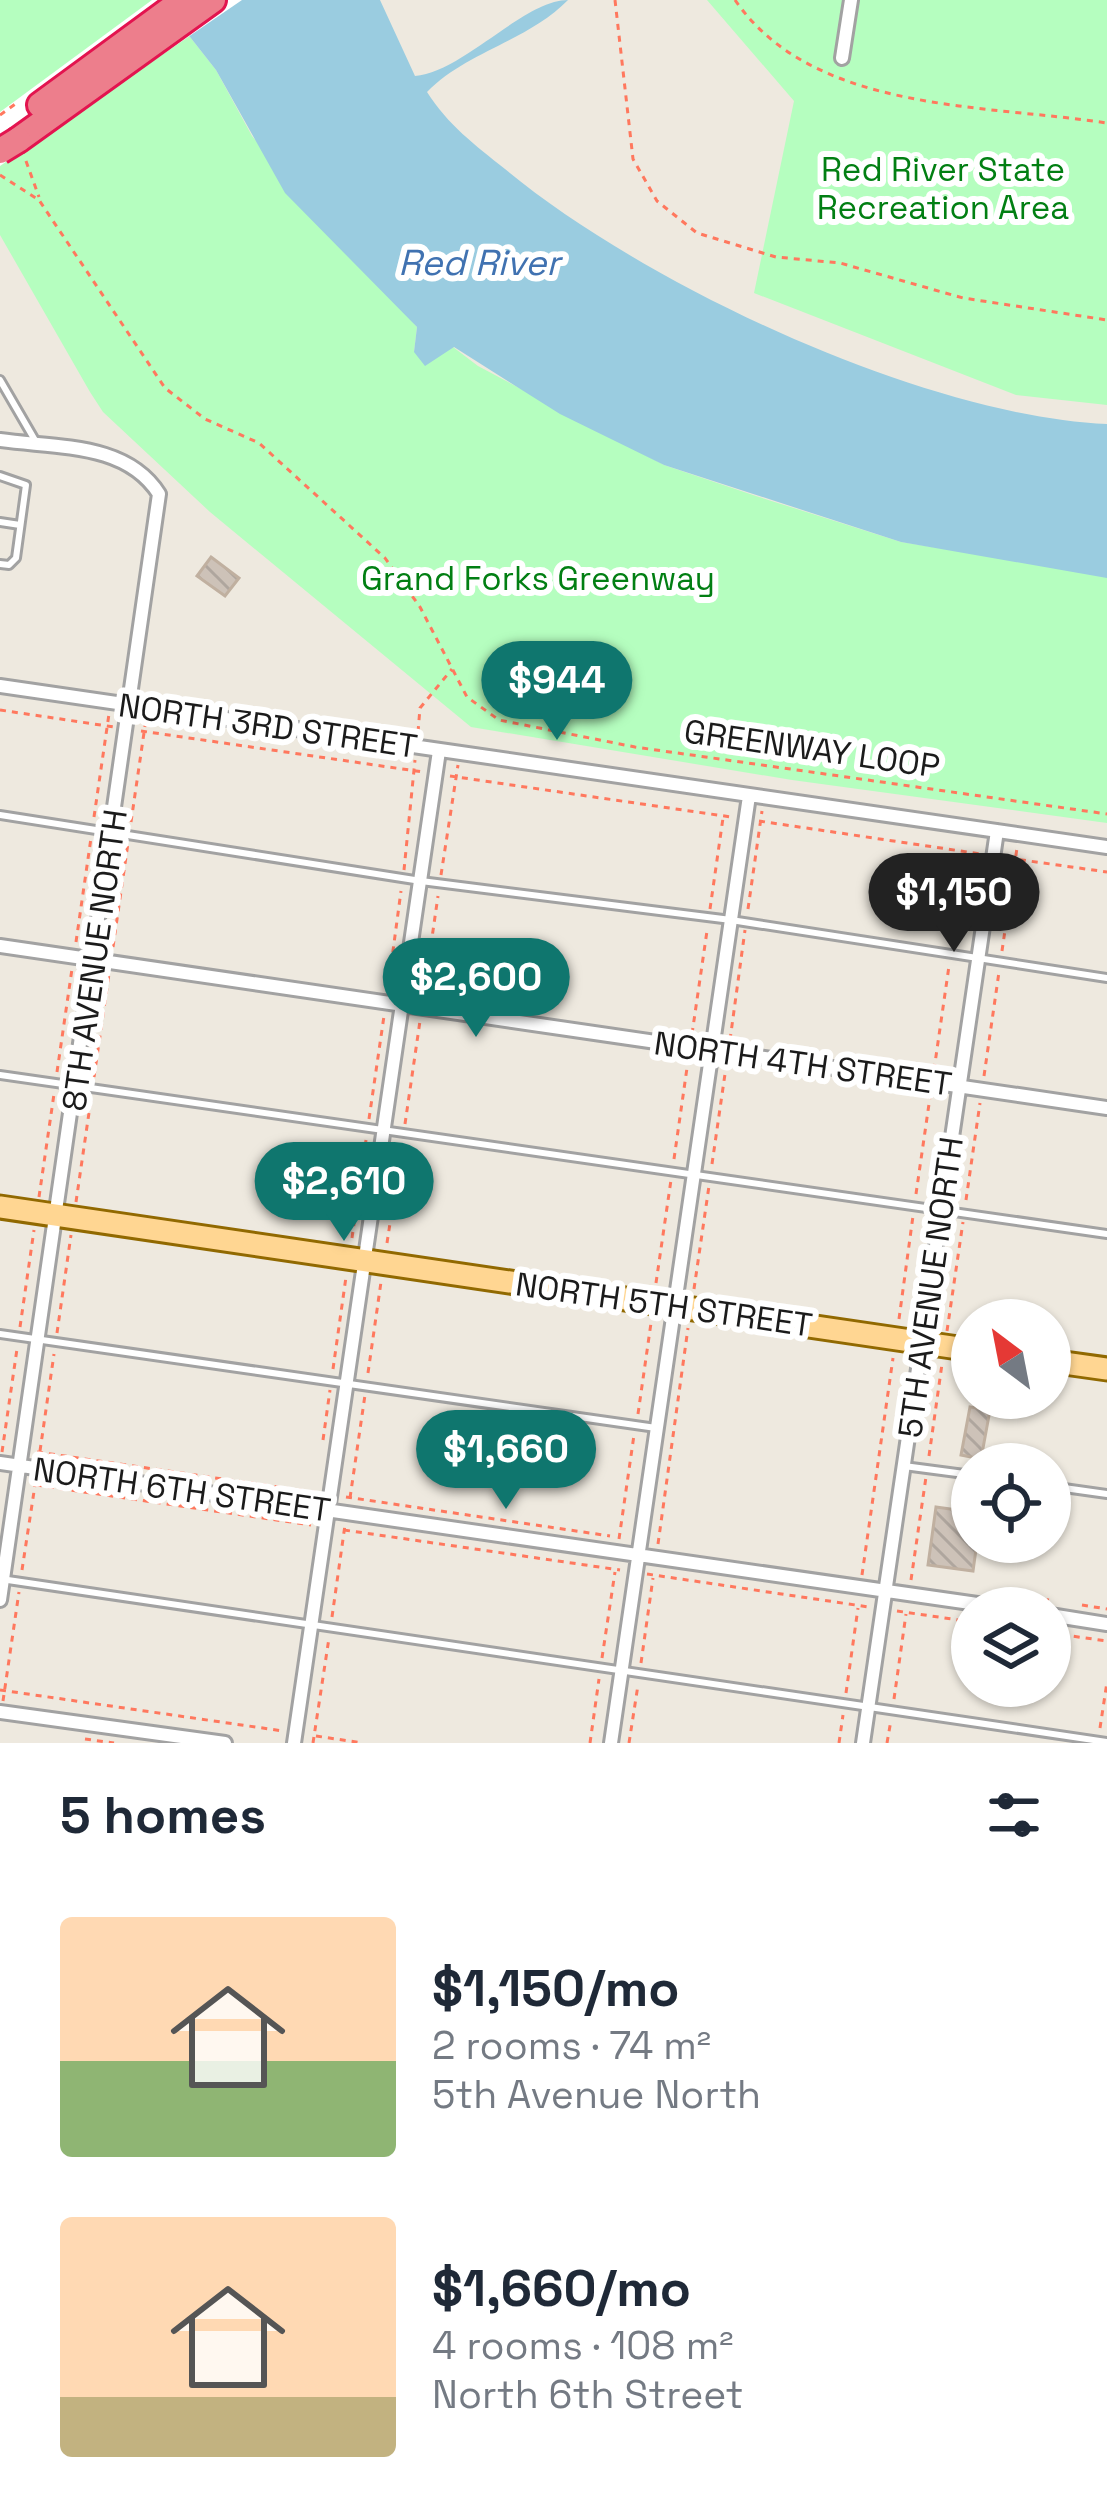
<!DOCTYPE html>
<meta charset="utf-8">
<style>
body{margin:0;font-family:"Space Grotesk",sans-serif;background:#f2f2f3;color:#1f2937;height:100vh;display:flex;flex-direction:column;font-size:45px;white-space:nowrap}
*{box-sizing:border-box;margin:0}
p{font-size:39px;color:#747a83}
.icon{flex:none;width:66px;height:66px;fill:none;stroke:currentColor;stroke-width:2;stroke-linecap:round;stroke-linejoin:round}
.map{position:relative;height:1743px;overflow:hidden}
.sheet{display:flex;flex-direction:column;background:#fff;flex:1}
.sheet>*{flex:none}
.needle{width:78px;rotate:328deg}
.buttons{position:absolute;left:951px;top:1299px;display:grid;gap:24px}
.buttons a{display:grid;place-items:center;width:120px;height:120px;border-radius:50%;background:#fff;box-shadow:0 3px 9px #0004;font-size:60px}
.price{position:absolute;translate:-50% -102px;padding:0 27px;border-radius:42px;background:#0f766e;color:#fff;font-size:39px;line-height:78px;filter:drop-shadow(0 3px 6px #0008)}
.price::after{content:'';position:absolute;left:50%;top:72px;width:36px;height:27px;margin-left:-18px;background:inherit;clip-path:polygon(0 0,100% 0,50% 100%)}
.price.current{background:#222;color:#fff}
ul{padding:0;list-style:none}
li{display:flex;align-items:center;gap:36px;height:300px;padding:0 60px}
li span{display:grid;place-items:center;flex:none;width:336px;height:240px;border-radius:12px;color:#555}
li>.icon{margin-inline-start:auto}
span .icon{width:144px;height:144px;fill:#fffc;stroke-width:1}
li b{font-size:51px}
h2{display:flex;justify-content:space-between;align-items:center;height:144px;padding:0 60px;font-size:51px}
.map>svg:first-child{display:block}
.park{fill:#b5febf}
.water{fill:#9acce0}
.pier{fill:#fff}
.building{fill:url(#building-back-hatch);stroke:#c0b0a0;stroke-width:3}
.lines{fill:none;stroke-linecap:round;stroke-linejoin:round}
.lane-casing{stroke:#a2a2a2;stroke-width:12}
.street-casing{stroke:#a2a2a2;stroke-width:18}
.primary-casing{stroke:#916900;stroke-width:27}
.highway-casing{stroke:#e3144f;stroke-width:30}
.path{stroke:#ff785e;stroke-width:3;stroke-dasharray:6 6;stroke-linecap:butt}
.lane{stroke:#fff;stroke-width:6}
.street{stroke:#fff;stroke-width:12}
.primary{stroke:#ffd692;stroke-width:21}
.highway{stroke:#ed7e8c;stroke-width:24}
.highway-bridge-casing{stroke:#e3144f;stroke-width:30;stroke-linecap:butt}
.highway-bridge{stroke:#ed7e8c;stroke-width:24}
.labels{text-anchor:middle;stroke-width:12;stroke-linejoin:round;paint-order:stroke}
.park-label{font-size:33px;fill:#027f13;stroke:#fff}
.street-label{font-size:33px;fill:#1b1b1b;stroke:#fff}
.water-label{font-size:36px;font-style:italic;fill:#4072b1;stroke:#fff}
</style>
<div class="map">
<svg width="1107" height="1743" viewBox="0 0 1107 1743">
<defs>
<pattern id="building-back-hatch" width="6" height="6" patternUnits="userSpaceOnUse" patternTransform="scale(3)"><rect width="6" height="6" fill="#cdc2b8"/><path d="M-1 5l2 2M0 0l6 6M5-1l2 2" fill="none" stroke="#afa69e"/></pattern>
</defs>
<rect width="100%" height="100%" fill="#eee9df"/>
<!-- park -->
<path class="park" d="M0 0H176L183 28 216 70 252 136 417 327 414 352 453 347 478 366 664 465 756 496 901 542 1107 575V823L792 780 471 727 210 512 103 412 90 392 0 235Z
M707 0H1107V405L1016 395 754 293 794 101Z"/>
<!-- water -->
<path class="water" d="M176 0H380L415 76C463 72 524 0 568 0 528 41 466 52 427 92 448 125 475 145 505 169 645 285 923 416 1107 424V578L901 542 664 465 560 414 454 347 425 366 414 352 417 327 285 193 216 70 183 28Z"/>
<!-- pier -->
<path class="pier" d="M152 0H242L0 166V112Z"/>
<!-- building -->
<path class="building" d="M211 557 239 578 225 596 197 576Z
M970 1407 990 1410 981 1459 961 1455Z
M936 1507 972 1512V1542H977L973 1571 928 1565Z"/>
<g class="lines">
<defs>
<path id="lane" d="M0 380 36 442
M0 476 26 485 16 558 9 565 0 564
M0 522 20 525
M0 815 421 881 731 920 1107 978
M0 1075 1107 1234
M0 1334 656 1428
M904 1466 972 1475
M1050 1486 1107 1494
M1 1579 1107 1742"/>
<path id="street" d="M842 58 851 0
M0 440C56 448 126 442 159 494L0 1600
M0 686 1107 847
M0 946 1107 1108
M0 1463 1005 1608
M1050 1615 1107 1624
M0 1712 225 1743
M294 1743 439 751
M611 1743 749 796
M863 1743 997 831"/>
<path id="primary" d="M0 1207 972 1350
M1050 1361 1107 1369"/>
<path id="highway" d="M40 105 183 0
M18 140 213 0"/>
</defs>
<!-- lane casing -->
<use href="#lane" class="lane-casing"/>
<!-- street casing -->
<use href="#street" class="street-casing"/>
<!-- primary casing -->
<use href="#primary" class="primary-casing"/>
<!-- highway casing -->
<use href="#highway" class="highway-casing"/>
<!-- path -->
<path class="path" d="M615 0 633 159 657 201 697 233 776 257 840 263 963 298 1107 320
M735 0C813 113 984 104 1107 123
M0 115 18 102
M26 161 39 197
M0 175 39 200 165 388 205 419 259 443 385 558 420 607 467 697 499 720 635 747 1107 814
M0 710 114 727
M141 731 423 772
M418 732 420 708 452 669
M450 776 731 817
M94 817 109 714
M759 821 981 854
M131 822 146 719
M1008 858 1107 872
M404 870 415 760
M441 875 458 765
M710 909 723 818
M748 909 762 811
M76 942 91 838
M952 945 965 853
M113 947 128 843
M1002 951 1017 848
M388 988 401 891
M424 993 438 896
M692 1034 707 931
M730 1040 745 930
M934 1070 949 966
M57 1072 72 969
M984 1076 999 972
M94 1077 109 974
M369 1119 384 1016
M405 1124 420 1021
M674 1159 688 1061
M712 1164 726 1067
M916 1194 930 1097
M39 1197 54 1094
M966 1200 980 1103
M76 1202 91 1099
M352 1238 366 1140
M387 1243 402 1145
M656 1283 671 1180
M694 1289 709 1186
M899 1319 913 1216
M20 1327 34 1230
M947 1331 963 1222
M57 1333 71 1235
M333 1369 346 1277
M368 1373 381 1282
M638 1414 651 1323
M323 1440 330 1390
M40 1451 54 1354
M2 1452 17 1349
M37 1452 319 1493
M929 1456 942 1364
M36 1485 311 1525
M346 1497 610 1536
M350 1498 365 1395
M344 1530 620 1570
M619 1539 634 1435
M658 1544 688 1328
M22 1570 35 1485
M647 1574 869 1607
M862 1575 893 1358
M911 1580 926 1477
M1011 1595 1049 1600
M1082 1605 1107 1609
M897 1611 972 1622
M332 1617 345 1525
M1050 1633 1107 1641
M602 1658 615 1572
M641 1663 653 1578
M0 1690 283 1731
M846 1693 858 1608
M894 1699 906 1614
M3 1701 19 1592
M1100 1728 1107 1682
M316 1736 363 1743
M85 1739 114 1743
M313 1743 329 1638
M590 1743 599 1679
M629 1743 638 1685
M839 1743 843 1715
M887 1743 891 1720"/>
<!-- lane -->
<use href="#lane" class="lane"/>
<!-- street -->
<use href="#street" class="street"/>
<!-- primary -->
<use href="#primary" class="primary"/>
<!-- highway -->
<use href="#highway" class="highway"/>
<defs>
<path id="highway-bridge" d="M0 151 18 140"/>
</defs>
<!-- highway-bridge casing -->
<use href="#highway-bridge" class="highway-bridge-casing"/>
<!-- highway-bridge -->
<use href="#highway-bridge" class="highway-bridge"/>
</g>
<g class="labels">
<!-- park labels -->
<g class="park-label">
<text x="943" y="181">Red River State<tspan x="943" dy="38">Recreation Area</tspan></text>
<text x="538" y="590">Grand Forks Greenway</text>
</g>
<!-- street labels -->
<g class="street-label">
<text transform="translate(268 725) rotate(8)" y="12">NORTH 3RD STREET</text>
<text transform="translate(812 748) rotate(8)" y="12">GREENWAY LOOP</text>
<text transform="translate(94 960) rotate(-82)" y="12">8TH AVENUE NORTH</text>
<text transform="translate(803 1063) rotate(8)" y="12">NORTH 4TH STREET</text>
<text transform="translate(930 1287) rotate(-82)" y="12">5TH AVENUE NORTH</text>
<text transform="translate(664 1304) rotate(8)" y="12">NORTH 5TH STREET</text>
<text transform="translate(182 1489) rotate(8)" y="12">NORTH 6TH STREET</text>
</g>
<!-- water labels -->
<g class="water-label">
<text x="479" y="275">Red River</text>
</g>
</g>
</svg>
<div class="buttons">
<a><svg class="needle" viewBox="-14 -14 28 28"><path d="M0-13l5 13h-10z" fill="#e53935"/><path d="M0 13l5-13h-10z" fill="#747a83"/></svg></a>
<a><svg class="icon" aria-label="locate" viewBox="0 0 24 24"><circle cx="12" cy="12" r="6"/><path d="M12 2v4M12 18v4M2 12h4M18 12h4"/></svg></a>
<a><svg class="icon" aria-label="layers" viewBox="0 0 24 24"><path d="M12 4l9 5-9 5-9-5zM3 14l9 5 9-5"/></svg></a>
</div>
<b class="price" style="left:557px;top:743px">$944</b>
<b class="price current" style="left:954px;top:955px">$1,150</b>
<b class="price" style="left:476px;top:1040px">$2,600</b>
<b class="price" style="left:344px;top:1244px">$2,610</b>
<b class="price" style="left:506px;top:1512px">$1,660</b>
</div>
<section class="sheet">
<h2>5 homes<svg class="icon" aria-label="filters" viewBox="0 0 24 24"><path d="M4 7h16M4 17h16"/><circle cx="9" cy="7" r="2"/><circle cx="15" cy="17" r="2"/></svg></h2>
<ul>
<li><span style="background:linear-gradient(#ffd9b3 60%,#8fb573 0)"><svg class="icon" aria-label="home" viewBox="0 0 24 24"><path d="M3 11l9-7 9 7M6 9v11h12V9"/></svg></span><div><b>$1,150/mo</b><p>2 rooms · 74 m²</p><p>5th Avenue North</p></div></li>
<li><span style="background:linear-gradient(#ffd9b3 75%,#c2b280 0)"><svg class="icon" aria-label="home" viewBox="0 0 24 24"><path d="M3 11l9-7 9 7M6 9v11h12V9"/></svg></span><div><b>$1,660/mo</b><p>4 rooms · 108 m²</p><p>North 6th Street</p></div></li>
</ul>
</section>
